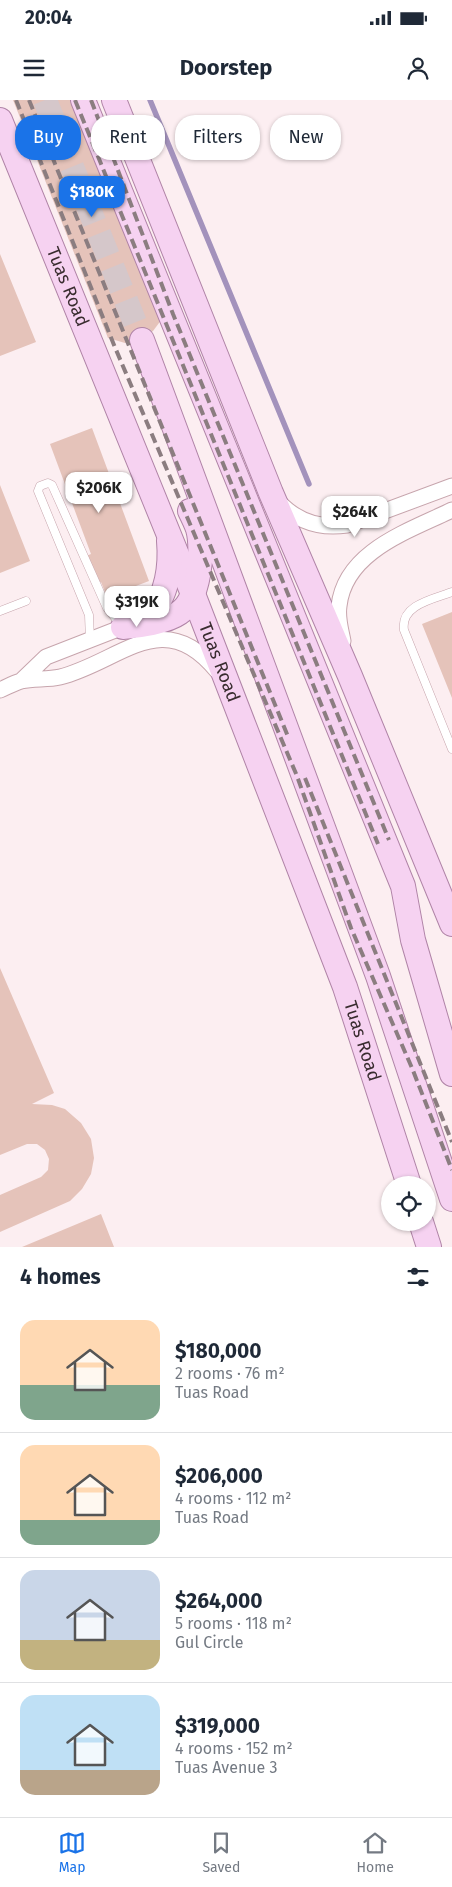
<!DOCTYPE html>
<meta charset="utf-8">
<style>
body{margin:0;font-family:"Fira Sans",sans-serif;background:#f6f6f7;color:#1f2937;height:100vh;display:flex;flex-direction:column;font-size:19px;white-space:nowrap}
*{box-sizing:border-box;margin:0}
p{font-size:16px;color:#747a83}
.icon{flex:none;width:28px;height:28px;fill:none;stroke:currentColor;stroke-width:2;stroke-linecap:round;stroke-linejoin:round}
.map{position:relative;height:1147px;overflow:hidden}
.details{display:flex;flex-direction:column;background:#fff;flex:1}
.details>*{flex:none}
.guide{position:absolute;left:15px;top:15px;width:422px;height:45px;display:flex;gap:10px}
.fabs{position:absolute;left:381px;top:1076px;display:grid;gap:10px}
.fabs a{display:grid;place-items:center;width:55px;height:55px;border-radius:50%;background:#fff;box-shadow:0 1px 4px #0004;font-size:25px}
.price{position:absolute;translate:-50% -42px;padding:0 11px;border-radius:10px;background:#fff;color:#222;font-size:16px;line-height:32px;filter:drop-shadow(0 1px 2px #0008)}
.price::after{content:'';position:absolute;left:50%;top:30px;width:15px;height:11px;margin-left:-8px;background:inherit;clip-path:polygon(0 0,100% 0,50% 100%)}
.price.on{background:#1a73e8;color:#fff}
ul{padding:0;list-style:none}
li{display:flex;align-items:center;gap:15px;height:125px;padding:0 20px}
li+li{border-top:1px solid #e0e1e3}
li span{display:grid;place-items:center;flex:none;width:140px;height:100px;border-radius:15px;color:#555}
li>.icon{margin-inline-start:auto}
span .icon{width:60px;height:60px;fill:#fffc;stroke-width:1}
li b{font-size:21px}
h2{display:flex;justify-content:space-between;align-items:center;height:60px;padding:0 20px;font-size:21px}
.tag{padding:0 18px;border-radius:20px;background:#fff;box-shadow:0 1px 4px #0004;font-size:18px;line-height:45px}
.tag.on{background:#1a73e8;color:#fff}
.status{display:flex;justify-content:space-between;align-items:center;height:35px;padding:0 25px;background:#fff;direction:ltr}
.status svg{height:14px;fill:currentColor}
header{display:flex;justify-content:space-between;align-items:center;height:65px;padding:0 20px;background:#fff;font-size:22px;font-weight:700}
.dock{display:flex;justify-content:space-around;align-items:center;height:70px;border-top:1px solid #e0e1e3;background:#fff;font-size:14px;color:#747a83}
.dock a{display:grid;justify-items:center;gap:2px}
.dock .on{color:#1a73e8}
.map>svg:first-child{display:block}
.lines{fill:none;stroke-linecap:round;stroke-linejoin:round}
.stream{stroke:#a392bc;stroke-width:5.5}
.building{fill:#e5c3ba}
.primary-tunnel{stroke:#d5c7ca;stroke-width:24;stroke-dasharray:24 12;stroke-linecap:butt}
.service-casing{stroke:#c7a5ad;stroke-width:9}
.minor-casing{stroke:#c7a5ad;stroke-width:17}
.primary-casing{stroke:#b084a7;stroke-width:26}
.service{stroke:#fff;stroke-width:8}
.minor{stroke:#fff;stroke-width:15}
.primary{stroke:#f6d2f1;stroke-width:24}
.rail{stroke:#8b7d80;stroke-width:4;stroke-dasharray:10 5;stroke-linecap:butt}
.labels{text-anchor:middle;stroke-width:5;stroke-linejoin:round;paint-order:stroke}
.street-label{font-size:18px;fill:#392c2f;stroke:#fff}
</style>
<div class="status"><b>20:04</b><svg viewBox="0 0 49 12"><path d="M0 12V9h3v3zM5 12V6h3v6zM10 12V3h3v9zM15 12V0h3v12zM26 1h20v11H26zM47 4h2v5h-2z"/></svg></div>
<header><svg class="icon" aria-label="menu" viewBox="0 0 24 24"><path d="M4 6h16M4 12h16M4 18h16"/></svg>Doorstep<svg class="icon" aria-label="person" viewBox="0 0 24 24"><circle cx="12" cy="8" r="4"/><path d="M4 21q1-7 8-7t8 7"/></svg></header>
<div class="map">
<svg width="452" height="1147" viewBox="0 0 452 1147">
<rect width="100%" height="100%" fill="#fceef1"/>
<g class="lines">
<!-- stream -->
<path class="stream" d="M150 0 309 384"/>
</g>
<!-- building -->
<path class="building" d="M13 0H79L165 215 153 231 142 240 125 243 108 238Z
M0 154 36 242 0 256Z
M92 328 149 481 107 497 101 482 97 484 86 456 91 454 50 344Z
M0 385 30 461 0 473Z
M452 512V598L422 524Z
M0 868 54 993 32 1004 52 1005 65 1009 81 1023 91 1039 94 1058 91 1074 82 1089 70 1101 0 1132V1095L41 1077 48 1070 49 1059 45 1050 37 1044H27L0 1055Z
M101 1114 114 1147H22Z"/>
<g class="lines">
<!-- primary-tunnel -->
<path class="primary-tunnel" d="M45 0 142 240"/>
<defs>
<path id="service" d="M452 492C433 499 400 505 404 530L452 649
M0 511 26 501
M90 540 89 515 38 391 40 386 48 383 52 385 107 508 121 525"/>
<path id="minor" d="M278 401C297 422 320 429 347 425L452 386
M343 541C341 530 337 518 339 506 345 451 409 431 452 410
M21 581 46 557 123 527
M0 590C7 587 14 583 21 581 34 578 47 580 60 577 120 562 163 504 217 571"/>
<g id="primary">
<path d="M83 0 403 786 413 840 452 974"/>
<path d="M114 0 271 393 350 576 452 824"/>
<path id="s1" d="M0 20 193 494 345 887 409 1085"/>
<path d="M142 240 378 876 452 1099"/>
<path d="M131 522C137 519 144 516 149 512 168 498 171 463 169 441"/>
<path d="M123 527C139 526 166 522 179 513 199 500 204 450 198 429 196 423 193 417 190 411"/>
<path d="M421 1122 429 1147"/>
</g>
</defs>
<!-- service casing -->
<use href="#service" class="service-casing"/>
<!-- minor casing -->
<use href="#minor" class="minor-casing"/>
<!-- primary casing -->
<use href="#primary" class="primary-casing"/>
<!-- service -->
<use href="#service" class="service"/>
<!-- minor -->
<use href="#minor" class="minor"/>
<!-- primary -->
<use href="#primary" class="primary"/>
<!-- rail -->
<path class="rail" d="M16 0 114 245 297 676 351 828 412 968 452 1070
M29 0 289 639
M75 0 378 744
M91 0 173 214 389 740
M305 678 452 1042"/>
</g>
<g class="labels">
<!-- street labels -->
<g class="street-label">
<text dy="6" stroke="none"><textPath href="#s1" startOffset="180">Tuas Road</textPath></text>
<text dy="6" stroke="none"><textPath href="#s1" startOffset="585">Tuas Road</textPath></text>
<text dy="6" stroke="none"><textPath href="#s1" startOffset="990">Tuas Road</textPath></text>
</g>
</g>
</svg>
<div class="fabs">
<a><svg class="icon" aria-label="locate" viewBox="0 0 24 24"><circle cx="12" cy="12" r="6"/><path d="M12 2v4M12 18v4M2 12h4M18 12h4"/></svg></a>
</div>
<b class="price on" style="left:92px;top:118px">$180K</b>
<b class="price" style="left:99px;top:414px">$206K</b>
<b class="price" style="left:355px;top:438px">$264K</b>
<b class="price" style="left:137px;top:528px">$319K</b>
<div class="guide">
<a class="tag on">Buy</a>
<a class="tag">Rent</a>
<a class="tag">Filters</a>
<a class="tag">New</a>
</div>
</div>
<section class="details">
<h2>4 homes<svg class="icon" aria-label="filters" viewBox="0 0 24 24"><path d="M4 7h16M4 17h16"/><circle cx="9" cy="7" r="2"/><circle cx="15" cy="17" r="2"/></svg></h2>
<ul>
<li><span style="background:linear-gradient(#ffd9b3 65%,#7fa58c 0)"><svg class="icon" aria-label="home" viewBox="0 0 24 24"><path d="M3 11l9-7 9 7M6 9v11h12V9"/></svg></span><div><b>$180,000</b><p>2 rooms · 76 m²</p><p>Tuas Road</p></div></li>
<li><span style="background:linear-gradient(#ffd9b3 75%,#7fa58c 0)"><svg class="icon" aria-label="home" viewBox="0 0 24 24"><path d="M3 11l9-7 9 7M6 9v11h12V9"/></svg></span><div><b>$206,000</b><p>4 rooms · 112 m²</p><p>Tuas Road</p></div></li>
<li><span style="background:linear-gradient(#c9d6e8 70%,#c2b280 0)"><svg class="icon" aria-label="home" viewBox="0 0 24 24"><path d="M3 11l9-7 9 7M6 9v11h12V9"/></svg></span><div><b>$264,000</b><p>5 rooms · 118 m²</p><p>Gul Circle</p></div></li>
<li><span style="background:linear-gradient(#bfe0f5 75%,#b9a48a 0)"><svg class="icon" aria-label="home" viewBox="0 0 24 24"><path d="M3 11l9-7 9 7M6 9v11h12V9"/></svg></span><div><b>$319,000</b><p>4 rooms · 152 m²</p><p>Tuas Avenue 3</p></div></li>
</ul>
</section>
<nav class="dock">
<a class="on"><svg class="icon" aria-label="map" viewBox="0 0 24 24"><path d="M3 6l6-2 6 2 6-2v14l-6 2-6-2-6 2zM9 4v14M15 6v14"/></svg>Map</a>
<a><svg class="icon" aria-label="saved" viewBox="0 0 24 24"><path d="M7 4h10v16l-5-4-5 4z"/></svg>Saved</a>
<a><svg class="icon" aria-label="home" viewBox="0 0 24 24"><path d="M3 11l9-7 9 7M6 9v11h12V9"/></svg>Home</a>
</nav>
